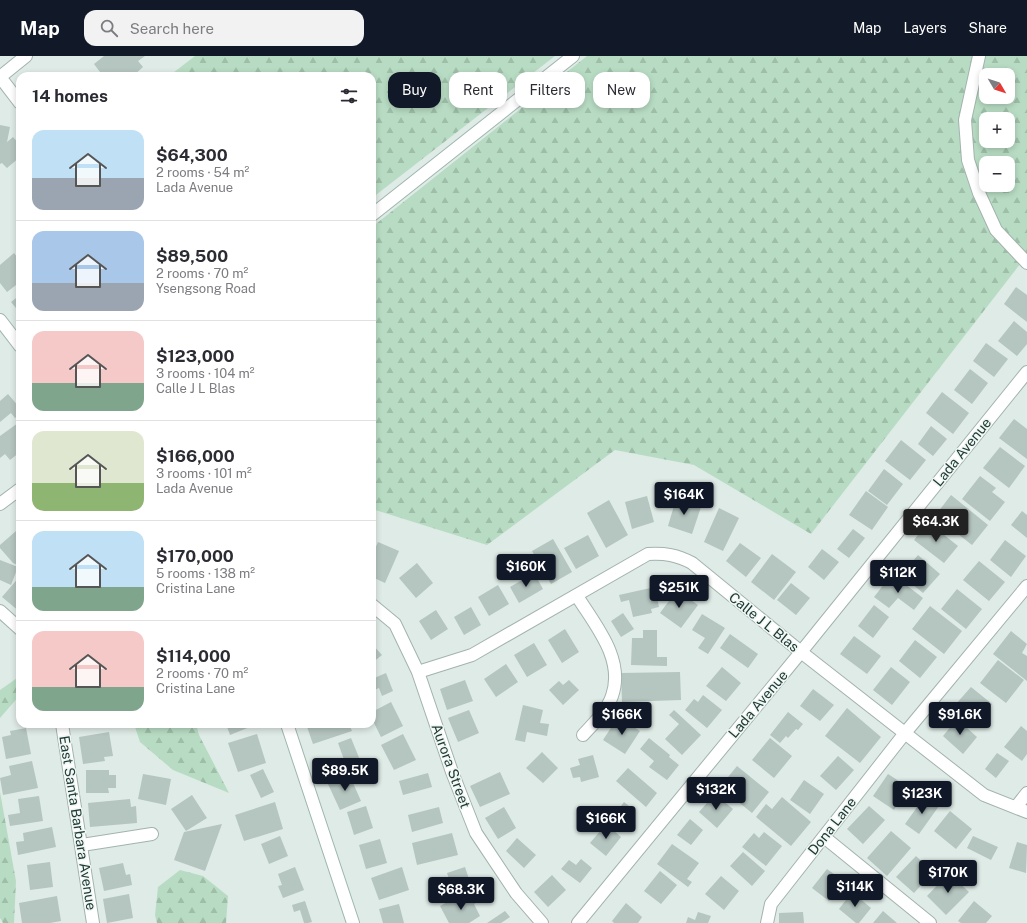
<!DOCTYPE html>
<meta charset="utf-8">
<style>
body{margin:0;font-family:"Public Sans",sans-serif;background:#f2f2f3;color:#2b2b33;height:100vh;display:flex;flex-direction:column;font-size:15px;white-space:nowrap}
*{box-sizing:border-box;margin:0}
p{font-size:13px;color:#7c7c81}
.icon{flex:none;width:22px;height:22px;fill:none;stroke:currentColor;stroke-width:2;stroke-linecap:round;stroke-linejoin:round}
.map{position:relative;flex:1;overflow:hidden}
.details{position:absolute;left:16px;top:16px;width:360px;height:656px;display:flex;flex-direction:column;background:#fff;border-radius:12px;box-shadow:0 2px 6px #0003}
.details>*{flex:none}
.top-card{position:absolute;left:388px;top:16px;width:380px;height:36px;display:flex;gap:8px}
.needle{width:26px;rotate:129deg}
.tools{position:absolute;left:979px;top:12px;display:grid;gap:8px}
.tools a{display:grid;place-items:center;width:36px;height:36px;border-radius:8px;background:#fff;box-shadow:0 2px 6px #0003;font-size:20px}
.price{position:absolute;translate:-50% -34px;padding:0 9px;border-radius:4px;background:#111827;color:#fff;font-size:13px;line-height:26px;filter:drop-shadow(0 1px 2px #0008)}
.price::after{content:'';position:absolute;left:50%;top:24px;width:12px;height:9px;margin-left:-6px;background:inherit;clip-path:polygon(0 0,100% 0,50% 100%)}
.price.on{background:#222;color:#fff}
ul{padding:0;list-style:none}
li{display:flex;align-items:center;gap:12px;height:100px;padding:0 16px}
li+li{border-top:1px solid #e1e1e2}
li span{display:grid;place-items:center;flex:none;width:112px;height:80px;border-radius:12px;color:#555}
li>.icon{margin-inline-start:auto}
span .icon{width:48px;height:48px;fill:#fffc;stroke-width:1}
li b{font-size:17px}
h2{display:flex;justify-content:space-between;align-items:center;height:48px;padding:0 16px;font-size:17px}
.chip{padding:0 14px;border-radius:12px;background:#fff;box-shadow:0 2px 6px #0003;font-size:14px;line-height:36px}
.chip.on{background:#111827;color:#fff}
header{display:flex;align-items:center;gap:24px;box-sizing:border-box;height:56px;padding:0 20px;background:#111827;color:#fff}
header strong{font-size:19px}
nav{display:flex;gap:22px;margin-inline-start:auto;font-size:14px}
.search{width:280px;height:36px;background:#f2f2f3;display:flex;align-items:center;gap:10px;box-sizing:border-box;padding:0 14px;border-radius:12px;color:#7c7c81;font-size:15px}
.map>svg:first-child{display:block}
.forest{fill:url(#forest-firs);fill-rule:evenodd}
.building{fill:#b5c5bf}
.lines{fill:none;stroke-linecap:round;stroke-linejoin:round}
.minor-casing{stroke:#a2b3ad;stroke-width:14}
.secondary-casing{stroke:#9eb6af;stroke-width:14}
.minor{stroke:#fff;stroke-width:12}
.secondary{stroke:#fff;stroke-width:12}
.labels{text-anchor:middle;stroke-width:3;stroke-linejoin:round;paint-order:stroke}
.street-label{font-size:14px;fill:#203b35;stroke:#f0f7f4}
</style>
<header>
<strong>Map</strong>
<div class="search"><svg class="icon" aria-label="search" viewBox="0 0 24 24"><circle cx="10" cy="10" r="6"/><path d="M15 15l6 6"/></svg>Search here</div>
<nav><a>Map</a><a>Layers</a><a>Share</a></nav>
</header>
<div class="map">
<svg width="1027" height="867" viewBox="0 0 1027 867">
<defs>
<pattern id="forest-firs" width="22" height="20" patternUnits="userSpaceOnUse"><rect width="22" height="20" fill="#b8dcc3"/><path d="M5 1l3.5 6h-7zM16 11l3.5 6h-7z" fill="#9ebea8"/></pattern>
</defs>
<rect width="100%" height="100%" fill="#dfebe6"/>
<!-- forest -->
<path class="forest" d="M195 0H555L372 142V20H169Z
M587 0H1027V199L811 478 694 409 615 394 487 489 372 453V171ZM986 19H1008V41H986ZM986 63H1008V85H986ZM986 107H1008V129H986Z
M20 620V639L0 662V634Z
M134 668H196L199 679 229 737 173 714 140 686Z
M0 736 16 825 14 867H3L0 862Z
M180 814 203 820 228 840 226 867H157L155 859 158 831Z"/>
<!-- building -->
<path class="building" d="M104 0H145L138 5 143 11 133 20H103L94 8Z
M0 69 10 71 7 86 13 81 20 89V101L7 112 2 107 0 108Z
M14 197 20 205V226L7 236 0 227V209Z
M1016 231 1027 239V266L1004 248Z
M20 239V257L11 246Z
M1014 265 1027 276V288L1017 300 998 285Z
M986 287 1008 303 994 321 973 305Z
M970 313 988 327 972 348 954 334Z
M942 336 969 357 953 378 926 357Z
M8 338 20 352V359L15 362 11 357 0 366V345Z
M1014 363 1027 373V403L999 382Z
M18 367 20 370V396L10 404 5 398 0 402V380Z
M931 370 947 383 933 400 918 388Z
M901 384 926 404 910 424 885 405Z
M1000 391 1025 410 1009 432 983 412Z
M884 413 903 428 887 449 868 435Z
M980 420 996 432 992 436 1005 446 990 465 962 443Z
M866 435 888 451 872 474 849 459Z
M951 439 988 469 972 489 935 460Z
M647 440 654 466 632 473 625 446Z
M676 443 701 451 692 478 668 470Z
M609 444 628 479 606 492 587 457Z
M719 452 739 462 723 495 704 486Z
M1022 455 1027 459V482L1011 469Z
M928 466 958 490 944 507 914 484Z
M853 473 865 482 849 502 837 493Z
M16 475 20 480V510L13 507 0 492V489Z
M588 479 599 500 576 513 564 492Z
M553 483 572 516 551 528 532 495Z
M1005 484 1026 500 1011 521 990 504Z
M378 486 399 495 385 527 372 521V500Z
M740 487 761 502 746 521 726 505Z
M822 493 839 506 824 524 808 511Z
M772 498 796 516 774 544 751 526Z
M918 499 940 518 923 537 901 519Z
M0 504 18 511 11 529 0 524Z
M979 505 1005 526 989 545 963 524Z
M417 507 433 527 416 542 399 522Z
M534 517 543 533 519 547 510 531Z
M892 518 923 542 914 554 898 542 889 552 874 541Z
M20 520V556L2 541Z
M791 527 810 542 796 559 777 544Z
M498 529 509 548 489 560 478 541Z
M655 531 659 551 651 553 652 557 633 561 629 544 621 546 619 539Z
M957 533 982 553 966 573 941 553Z
M677 534 698 549 681 572 660 557Z
M874 549 889 561 873 582 858 570Z
M930 550 962 575 944 598 912 573Z
M471 551 481 569 464 579 454 561Z
M436 554 448 573 431 584 419 565Z
M623 557 634 573 621 581 611 565Z
M702 558 725 572 708 598 698 592 705 582 692 574Z
M565 573 579 596 562 607 548 584Z
M643 574H657V601H667V610L631 609 632 582H643Z
M1011 575 1027 588 1022 597 1027 600V625L993 598Z
M730 578 758 598 748 612 720 592Z
M854 580 881 600 867 618 840 598Z
M915 584 937 601 920 622 899 605Z
M534 587 547 609 527 621 514 599Z
M372 588 382 599 372 607Z
M998 604 1024 624 1006 647 980 627Z
M506 608 518 626 496 641 484 623Z
M722 611 741 627 726 645 706 630Z
M891 611 910 626 892 649 873 634Z
M680 616 681 644 622 646 621 617Z
M386 617 393 635 382 640 379 632 372 635V623Z
M465 624 473 645 447 654 440 633Z
M569 624 579 634 563 649 549 634 559 625 563 629Z
M971 631 992 648 977 667 955 649Z
M813 633 834 649 820 665 800 650Z
M703 639 722 654 707 672 685 654 694 643 698 646Z
M391 646 403 670 381 681 372 663V656Z
M523 649 543 654 540 667 549 668 547 680 527 676 525 686 515 684Z
M847 652 881 681 860 707 825 680Z
M469 654 479 677 458 686 448 662Z
M674 654 701 679 682 699 665 683 679 668 669 659Z
M788 656 803 668 798 674 796 673 788 682 786 680 780 687 770 679Z
M618 661 640 675 625 698 603 684Z
M957 663 977 681 963 698 943 680Z
M226 668H257L230 679Z
M306 668H349L352 675 313 688Z
M1021 670 1027 675V698L1022 705 1004 691Z
M26 672 31 698 6 703 2 681 11 679 10 675Z
M109 676 113 700 104 701 105 705 83 708 79 681Z
M257 678 266 707 238 716 228 687Z
M403 678 416 704 394 714 381 689Z
M351 682 360 704 346 709 338 687Z
M649 682 670 699 669 701 679 709 667 724 649 711 654 705 640 693Z
M770 682 792 700 774 722 752 704Z
M542 696 558 712 543 727 526 712Z
M997 697 1009 705 996 722 985 713Z
M593 699 599 721 581 726 580 721 573 722 570 712 580 709 578 703Z
M838 700 854 714 836 734 820 720Z
M32 705 38 732 3 739 0 722 11 719 9 710Z
M737 710 769 736 752 757 720 731Z
M628 712 657 737 646 751 616 725Z
M263 713 274 736 261 742 250 719Z
M86 714H109V719H116V732H108L109 737H86Z
M500 716 510 738 480 751 470 730Z
M428 717 432 731 403 739 399 725Z
M143 718 171 723 166 749 138 743Z
M349 718 361 745 340 754 328 728Z
M888 718 908 731 894 754 873 740Z
M804 724 824 738 810 758 790 744Z
M715 738 733 753 717 772 699 756Z
M192 739 207 762 186 775 171 753Z
M39 740 43 765 10 770 8 759 20 757 18 743Z
M925 740 939 750 919 778 905 768Z
M782 741 811 766 791 790 756 761 766 748 772 753Z
M130 743 131 751 136 750 137 767 90 771 88 747Z
M275 746 283 773 244 785 235 759Z
M624 746 634 754 619 774 603 762 610 754 615 758Z
M366 750 373 772 354 779 347 756Z
M869 750 885 764 863 788 847 773Z
M439 751 443 767 412 776 408 759Z
M504 751 516 772 498 783 485 762Z
M950 755 972 773 956 793 934 775Z
M690 763 703 774 691 789 677 779Z
M222 768 205 815 174 804 184 776Z
M606 768 621 781 606 800 590 787Z
M52 771 56 791 18 799 16 786 24 785 23 777Z
M891 775 911 792 887 820 867 802Z
M764 776 782 790 766 810 742 791 754 777 759 782Z
M452 777 458 799 417 809 412 787Z
M280 780 288 800 269 808 261 788Z
M973 780 998 791 991 804 967 792Z
M517 782 536 799 524 812 506 795Z
M380 783 387 807 366 813 359 789Z
M1017 786 1027 789 1026 817 1009 812Z
M672 788 699 807 687 823 692 826 688 831 657 808Z
M743 796 765 815 752 830 730 810Z
M916 800 933 816 914 837 896 821Z
M581 803 592 812 580 827 561 813 569 804 576 809Z
M50 806 53 831 30 834 27 809Z
M123 807 126 819 130 818 132 829 104 835 99 812Z
M295 811 304 834 283 842 278 830 282 829 278 818Z
M402 811 409 834 379 844 371 822Z
M465 811 471 829 453 835 447 817Z
M827 813 845 826 829 845 812 832Z
M660 815 677 829 661 848 644 835Z
M949 817 969 836 946 859 927 840Z
M552 819 566 834 548 851 534 836Z
M721 820 739 835 724 854 705 838Z
M852 836 871 852 859 867H856L839 853Z
M129 838 133 862 107 867 103 843Z
M477 839 480 845 474 848 480 860 469 867H449L440 850 456 841 461 848Z
M57 840 61 865 50 867H22L19 847Z
M305 845 312 866 308 867H304L300 854 294 856 292 849Z
M974 845 992 860 986 867H961L958 865Z
M626 847 642 861 638 867H614L612 865Z
M399 848 404 867H383L379 853Z
M505 855 510 861 501 867H487Z
M883 855 897 867H873Z
M698 856 711 860 708 867H686L688 861 695 864Z
M803 856 804 867H779V857Z"/>
<g class="lines">
<defs>
<path id="minor" d="M979 0 965 64 968 104 979 137 996 174 1027 207
M20 47 0 21 26 0
M0 448 20 433
M577 540C595 569 625 603 612 640 607 655 593 668 583 679
M372 549 395 568 418 616 452 716 476 777 516 837 542 867
M0 555 20 573
M418 616 472 599 648 498C665 497 677 499 692 507L801 596 984 739 1027 756
M62 668 93 867
M1016 751 1027 737
M824 781 930 867
M82 789 152 778
M578 867 801 596 1027 316
M767 867 771 848 905 677 1027 530"/>
<path id="secondary" d="M372 159 573 0
M0 264 20 290
M287 668 353 867"/>
</defs>
<!-- minor casing -->
<use href="#minor" class="minor-casing"/>
<!-- secondary casing -->
<use href="#secondary" class="secondary-casing"/>
<!-- minor -->
<use href="#minor" class="minor"/>
<!-- secondary -->
<use href="#secondary" class="secondary"/>
</g>
<g class="labels">
<!-- street labels -->
<g class="street-label">
<text transform="translate(962 396) rotate(-51)" y="5">Lada Avenue</text>
<text transform="translate(764 566) rotate(39)" y="5">Calle J L Blas</text>
<text transform="translate(758 648) rotate(-50)" y="5">Lada Avenue</text>
<text transform="translate(451 710) rotate(70)" y="5">Aurora Street</text>
<text transform="translate(78 767) rotate(81)" y="5">East Santa Barbara Avenue</text>
<text transform="translate(832 770) rotate(-52)" y="5">Dona Lane</text>
</g>
</g>
</svg>
<div class="tools">
<a><svg class="needle" viewBox="-14 -14 28 28"><path d="M0-13l5 13h-10z" fill="#e53935"/><path d="M0 13l5-13h-10z" fill="#7c7c81"/></svg></a>
<a>+</a>
<a>−</a>
</div>
<b class="price" style="left:684px;top:460px">$164K</b>
<b class="price on" style="left:936px;top:487px">$64.3K</b>
<b class="price" style="left:526px;top:532px">$160K</b>
<b class="price" style="left:898px;top:538px">$112K</b>
<b class="price" style="left:679px;top:553px">$251K</b>
<b class="price" style="left:622px;top:680px">$166K</b>
<b class="price" style="left:960px;top:680px">$91.6K</b>
<b class="price" style="left:345px;top:736px">$89.5K</b>
<b class="price" style="left:716px;top:755px">$132K</b>
<b class="price" style="left:922px;top:759px">$123K</b>
<b class="price" style="left:606px;top:784px">$166K</b>
<b class="price" style="left:948px;top:838px">$170K</b>
<b class="price" style="left:855px;top:852px">$114K</b>
<b class="price" style="left:461px;top:855px">$68.3K</b>
<div class="top-card">
<a class="chip on">Buy</a>
<a class="chip">Rent</a>
<a class="chip">Filters</a>
<a class="chip">New</a>
</div>
<section class="details">
<h2>14 homes<svg class="icon" aria-label="filters" viewBox="0 0 24 24"><path d="M4 7h16M4 17h16"/><circle cx="9" cy="7" r="2"/><circle cx="15" cy="17" r="2"/></svg></h2>
<ul>
<li><span style="background:linear-gradient(#bfe0f5 60%,#9aa5b1 0)"><svg class="icon" aria-label="home" viewBox="0 0 24 24"><path d="M3 11l9-7 9 7M6 9v11h12V9"/></svg></span><div><b>$64,300</b><p>2 rooms · 54 m²</p><p>Lada Avenue</p></div></li>
<li><span style="background:linear-gradient(#a9c7e8 65%,#9aa5b1 0)"><svg class="icon" aria-label="home" viewBox="0 0 24 24"><path d="M3 11l9-7 9 7M6 9v11h12V9"/></svg></span><div><b>$89,500</b><p>2 rooms · 70 m²</p><p>Ysengsong Road</p></div></li>
<li><span style="background:linear-gradient(#f6c9c9 65%,#7fa58c 0)"><svg class="icon" aria-label="home" viewBox="0 0 24 24"><path d="M3 11l9-7 9 7M6 9v11h12V9"/></svg></span><div><b>$123,000</b><p>3 rooms · 104 m²</p><p>Calle J L Blas</p></div></li>
<li><span style="background:linear-gradient(#dfe7d0 65%,#8fb573 0)"><svg class="icon" aria-label="home" viewBox="0 0 24 24"><path d="M3 11l9-7 9 7M6 9v11h12V9"/></svg></span><div><b>$166,000</b><p>3 rooms · 101 m²</p><p>Lada Avenue</p></div></li>
<li><span style="background:linear-gradient(#bfe0f5 70%,#7fa58c 0)"><svg class="icon" aria-label="home" viewBox="0 0 24 24"><path d="M3 11l9-7 9 7M6 9v11h12V9"/></svg></span><div><b>$170,000</b><p>5 rooms · 138 m²</p><p>Cristina Lane</p></div></li>
<li><span style="background:linear-gradient(#f6c9c9 70%,#7fa58c 0)"><svg class="icon" aria-label="home" viewBox="0 0 24 24"><path d="M3 11l9-7 9 7M6 9v11h12V9"/></svg></span><div><b>$114,000</b><p>2 rooms · 70 m²</p><p>Cristina Lane</p></div></li>
</ul>
</section>
</div>
